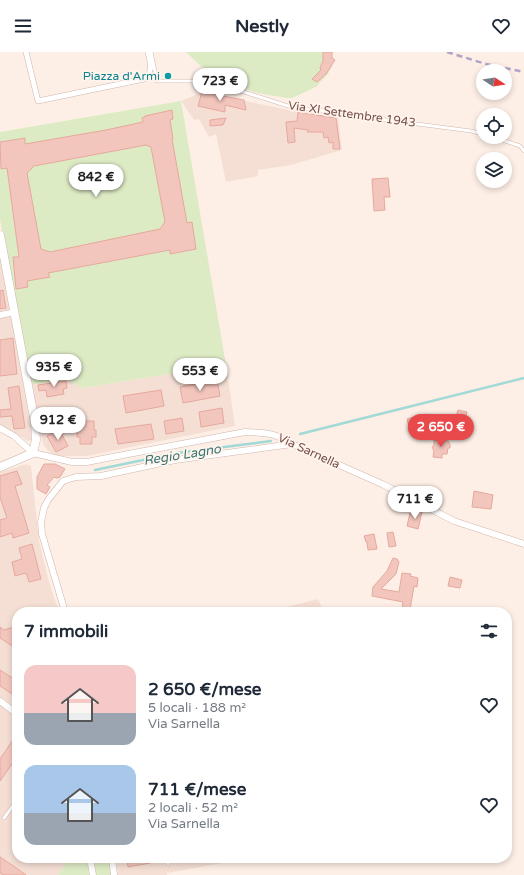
<!DOCTYPE html>
<html lang="it">
<meta charset="utf-8">
<style>
body{margin:0;font-family:"Varela Round",sans-serif;background:#f2f2f3;color:#1f2937;height:100vh;display:flex;flex-direction:column;font-size:15px;white-space:nowrap}
*{box-sizing:border-box;margin:0}
p{font-size:13px;color:#747a83}
.icon{flex:none;width:22px;height:22px;fill:none;stroke:currentColor;stroke-width:2;stroke-linecap:round;stroke-linejoin:round}
.map{position:relative;flex:1;overflow:hidden}
.panel{position:absolute;left:12px;top:555px;width:500px;height:256px;display:flex;flex-direction:column;background:#fff;border-radius:16px;box-shadow:0 2px 6px #0003}
.panel>*{flex:none}
.needle{width:26px;rotate:102deg}
.tools{position:absolute;left:476px;top:12px;display:grid;gap:8px}
.tools a{display:grid;place-items:center;width:36px;height:36px;border-radius:50%;background:#fff;box-shadow:0 2px 6px #0003;font-size:20px}
.price{position:absolute;translate:-50% -34px;padding:0 9px;border-radius:14px;background:#fff;color:#222;font-size:13px;line-height:26px;filter:drop-shadow(0 1px 2px #0008)}
.price::after{content:'';position:absolute;left:50%;top:24px;width:12px;height:9px;margin-left:-6px;background:inherit;clip-path:polygon(0 0,100% 0,50% 100%)}
.price.on{background:#e9494a;color:#fff}
ul{padding:0;list-style:none}
li{display:flex;align-items:center;gap:12px;height:100px;padding:0 12px}
li span{display:grid;place-items:center;flex:none;width:112px;height:80px;border-radius:12px;color:#555}
li>.icon{margin-inline-start:auto}
span .icon{width:48px;height:48px;fill:#fffc;stroke-width:1}
li b{font-size:17px}
h2{display:flex;justify-content:space-between;align-items:center;height:48px;padding:0 12px;font-size:17px}
header{display:flex;justify-content:space-between;align-items:center;height:52px;padding:0 12px;background:#fff;font-size:18px;font-weight:700}
.map>svg:first-child{display:block}
.residential{fill:#f5dfd4}
.green{fill:#ddebc4}
.lines{fill:none;stroke-linecap:round;stroke-linejoin:round}
.stream{stroke:#a0d9d5;stroke-width:2.5}
.building{fill:#f3c6bd;stroke:#e6a89d;fill-rule:evenodd}
.service-casing{stroke:#d1b6ae;stroke-width:4}
.pedestrian-casing{stroke:#d1b6ae;stroke-width:6}
.minor-casing{stroke:#d1b6ae;stroke-width:7}
.tertiary-casing{stroke:#d1b6ae;stroke-width:9}
.service{stroke:#fff;stroke-width:3}
.pedestrian{stroke:#fff;stroke-width:5}
.minor{stroke:#fff;stroke-width:6}
.tertiary{stroke:#fff;stroke-width:8}
.rail{stroke:#afa4c7;stroke-width:2.5;stroke-dasharray:6 4;stroke-linecap:butt}
.culture-dot{fill:#0f9aa8;stroke:#fff4ed;stroke-width:1.5}
.labels{text-anchor:middle;stroke-width:3.5;stroke-linejoin:round;paint-order:stroke}
.culture-label{font-size:12px;fill:#0d838f;stroke:#fff4ed;text-anchor:end}
.street-label{font-size:12px;fill:#774f4a;stroke:#fff4ed}
.water-label{font-size:13px;font-style:italic;fill:#3a7672;stroke:#fff4ed}
</style>
<header><svg class="icon" aria-label="menu" viewBox="0 0 24 24"><path d="M4 6h16M4 12h16M4 18h16"/></svg>Nestly<svg class="icon" aria-label="heart" viewBox="0 0 24 24"><path d="M12 20l-8-8c-3-5 5-10 8-4 3-6 11-1 8 4z"/></svg></header>
<div class="map">
<svg width="524" height="823" viewBox="0 0 524 823">
<rect width="100%" height="100%" fill="#fdefe6"/>
<!-- residential -->
<path class="residential" d="M202 40 298 60 338 66 342 98 291 113 258 118V124L226 130 216 82 209 85 199 67 194 68 181 49Z
M0 204 25 335 31 382V388L28 389 0 373Z
M226 313 235 374 87 404H56L48 399 43 392 32 333 66 327 83 336Z
M26 412 31 414 39 489 49 530 59 560H17V806H70L58 823H0V420Z
M318 547 324 560H266Z
M116 806H250L167 821V823H118Z"/>
<!-- green -->
<path class="green" d="M186 0H332V14L328 22 316 35 292 46H286L253 40 206 19Z
M181 49 226 313 82 336 66 327 32 333 0 168V80Z
M70 806H87L89 823H58Z
M94 806H110L112 823H96Z"/>
<g class="lines">
<!-- stream -->
<path class="stream" d="M300 382 524 326
M95 418 177 401 271 389"/>
</g>
<!-- building -->
<path class="building" d="M323 0H332V6L335 8 326 22 317 30 312 27 321 18 320 16 323 9Z
M202 40 244 48 246 58 225 53V60L198 54Z
M172 58 173 67 170 68 173 87H172L187 171 192 170 196 197 170 202V198L48 221 50 225 27 229 28 235 16 237 13 205H19L7 116 1 117 0 90 25 86V92L106 78 143 70 142 66 145 65V64ZM146 93 151 95 165 170 160 177 50 200 41 197 27 121 34 114Z
M298 60 336 66 340 97H333V90L329 91 328 85 324 86 323 80H307L308 78 294 76 295 90 288 91 286 70 297 69Z
M226 66 223 73 210 74V68Z
M388 126 390 145H384L385 158 374 159 372 127Z
M3 238 6 256 0 257V239Z
M13 286 17 322 0 324V288Z
M217 328 220 344 183 351 180 335Z
M66 329 67 336 63 337 64 342 47 345 46 338 39 339 38 333Z
M19 334 25 376 14 377 12 364 0 365V358L11 357 8 336Z
M161 338 164 354 126 361 123 344Z
M222 356 224 371 201 375 199 360Z
M458 358 467 360 466 365H468L466 381 457 378V376L453 375Z
M427 362 431 376 411 382 407 367Z
M182 366 184 379 166 382 164 369Z
M72 369H94V378H96V385H92V392H80V385H77V375H72Z
M151 372 154 387 118 392 115 377Z
M59 377 68 394 56 400 47 384Z
M434 388 448 389 450 392V396H448L447 402H442V406L433 405 434 399 432 395 434 393Z
M44 412H55L65 417 60 425 57 426 54 425 47 433 50 435 46 442 37 437V425Z
M17 419 22 432 15 434 29 481 13 486 12 481 0 485V468L7 466 0 445V424Z
M474 439 493 443 491 457 472 455Z
M414 458 422 460 418 477 407 474 410 461 413 462Z
M393 480 396 494 389 495 387 481Z
M374 482 377 497 368 498 367 490H366L364 484Z
M32 492 41 527 29 530 26 521 15 524 12 510 22 507 19 496Z
M393 506 397 507 399 510 396 522 381 537 399 540 402 521 411 522 410 524 418 526 417 535 414 534 410 558 402 557 403 550 372 544 373 535 387 519Z
M450 525 462 528 460 536 448 534Z
M17 574V597L0 586V575L4 578Z
M0 618 17 629V645L0 634Z
M17 682V705L0 729V707Z
M0 805 15 815 26 823H3L0 821Z
M127 806H149L150 811 128 815Z"/>
<g class="lines">
<defs>
<path id="service" d="M151 0 157 29H191L244 40 291 55 326 59 338 63 379 67 471 79 483 82
M494 85 520 94 524 99
M4 766 17 748
M168 806V812"/>
<path id="pedestrian" d="M26 0 38 49 144 27C154 20 150 10 148 0"/>
<path id="minor" d="M0 263 15 260
M0 376 14 384 33 401 72 410H87L102 407 245 380C267 381 273 380 292 392L382 432 454 469 524 492
M65 560 42 482 41 470 44 456 48 448 63 429 76 425 101 424 175 408 292 392
M0 649 17 662
M90 806 93 823
M112 806 114 823"/>
<path id="tertiary" d="M0 183 35 371 36 388 33 401 0 415"/>
</defs>
<!-- service casing -->
<use href="#service" class="service-casing"/>
<!-- pedestrian casing -->
<use href="#pedestrian" class="pedestrian-casing"/>
<!-- minor casing -->
<use href="#minor" class="minor-casing"/>
<!-- tertiary casing -->
<use href="#tertiary" class="tertiary-casing"/>
<!-- service -->
<use href="#service" class="service"/>
<!-- pedestrian -->
<use href="#pedestrian" class="pedestrian"/>
<!-- minor -->
<use href="#minor" class="minor"/>
<!-- tertiary -->
<use href="#tertiary" class="tertiary"/>
<!-- rail -->
<path class="rail" d="M447 0 486 12 524 20"/>
</g>
<!-- markers -->
<circle class="culture-dot" cx="168" cy="24" r="4"/>
<g class="labels">
<!-- culture labels -->
<g class="culture-label">
<text x="160" y="28">Piazza d'Armi</text>
</g>
<!-- street labels -->
<g class="street-label">
<text transform="translate(352 62) rotate(8)" y="4">Via XI Settembre 1943</text>
<text transform="translate(309 399) rotate(25)" y="4">Via Sarnella</text>
</g>
<!-- water labels -->
<g class="water-label">
<text transform="translate(182 402) rotate(-9)" y="5">Regio Lagno</text>
</g>
</g>
</svg>
<div class="tools">
<a><svg class="needle" viewBox="-14 -14 28 28"><path d="M0-13l5 13h-10z" fill="#e53935"/><path d="M0 13l5-13h-10z" fill="#747a83"/></svg></a>
<a><svg class="icon" aria-label="locate" viewBox="0 0 24 24"><circle cx="12" cy="12" r="6"/><path d="M12 2v4M12 18v4M2 12h4M18 12h4"/></svg></a>
<a><svg class="icon" aria-label="layers" viewBox="0 0 24 24"><path d="M12 4l9 5-9 5-9-5zM3 14l9 5 9-5"/></svg></a>
</div>
<b class="price" style="left:220px;top:50px">723 €</b>
<b class="price" style="left:96px;top:146px">842 €</b>
<b class="price" style="left:54px;top:336px">935 €</b>
<b class="price" style="left:200px;top:340px">553 €</b>
<b class="price" style="left:58px;top:389px">912 €</b>
<b class="price on" style="left:441px;top:396px">2 650 €</b>
<b class="price" style="left:415px;top:468px">711 €</b>
<section class="panel">
<h2>7 immobili<svg class="icon" aria-label="filters" viewBox="0 0 24 24"><path d="M4 7h16M4 17h16"/><circle cx="9" cy="7" r="2"/><circle cx="15" cy="17" r="2"/></svg></h2>
<ul>
<li><span style="background:linear-gradient(#f6c9c9 60%,#9aa5b1 0)"><svg class="icon" aria-label="home" viewBox="0 0 24 24"><path d="M3 11l9-7 9 7M6 9v11h12V9"/></svg></span><div><b>2 650 €/mese</b><p>5 locali · 188 m²</p><p>Via Sarnella</p></div><svg class="icon" aria-label="heart" viewBox="0 0 24 24"><path d="M12 20l-8-8c-3-5 5-10 8-4 3-6 11-1 8 4z"/></svg></li>
<li><span style="background:linear-gradient(#a9c7e8 60%,#9aa5b1 0)"><svg class="icon" aria-label="home" viewBox="0 0 24 24"><path d="M3 11l9-7 9 7M6 9v11h12V9"/></svg></span><div><b>711 €/mese</b><p>2 locali · 52 m²</p><p>Via Sarnella</p></div><svg class="icon" aria-label="heart" viewBox="0 0 24 24"><path d="M12 20l-8-8c-3-5 5-10 8-4 3-6 11-1 8 4z"/></svg></li>
</ul>
</section>
</div>
